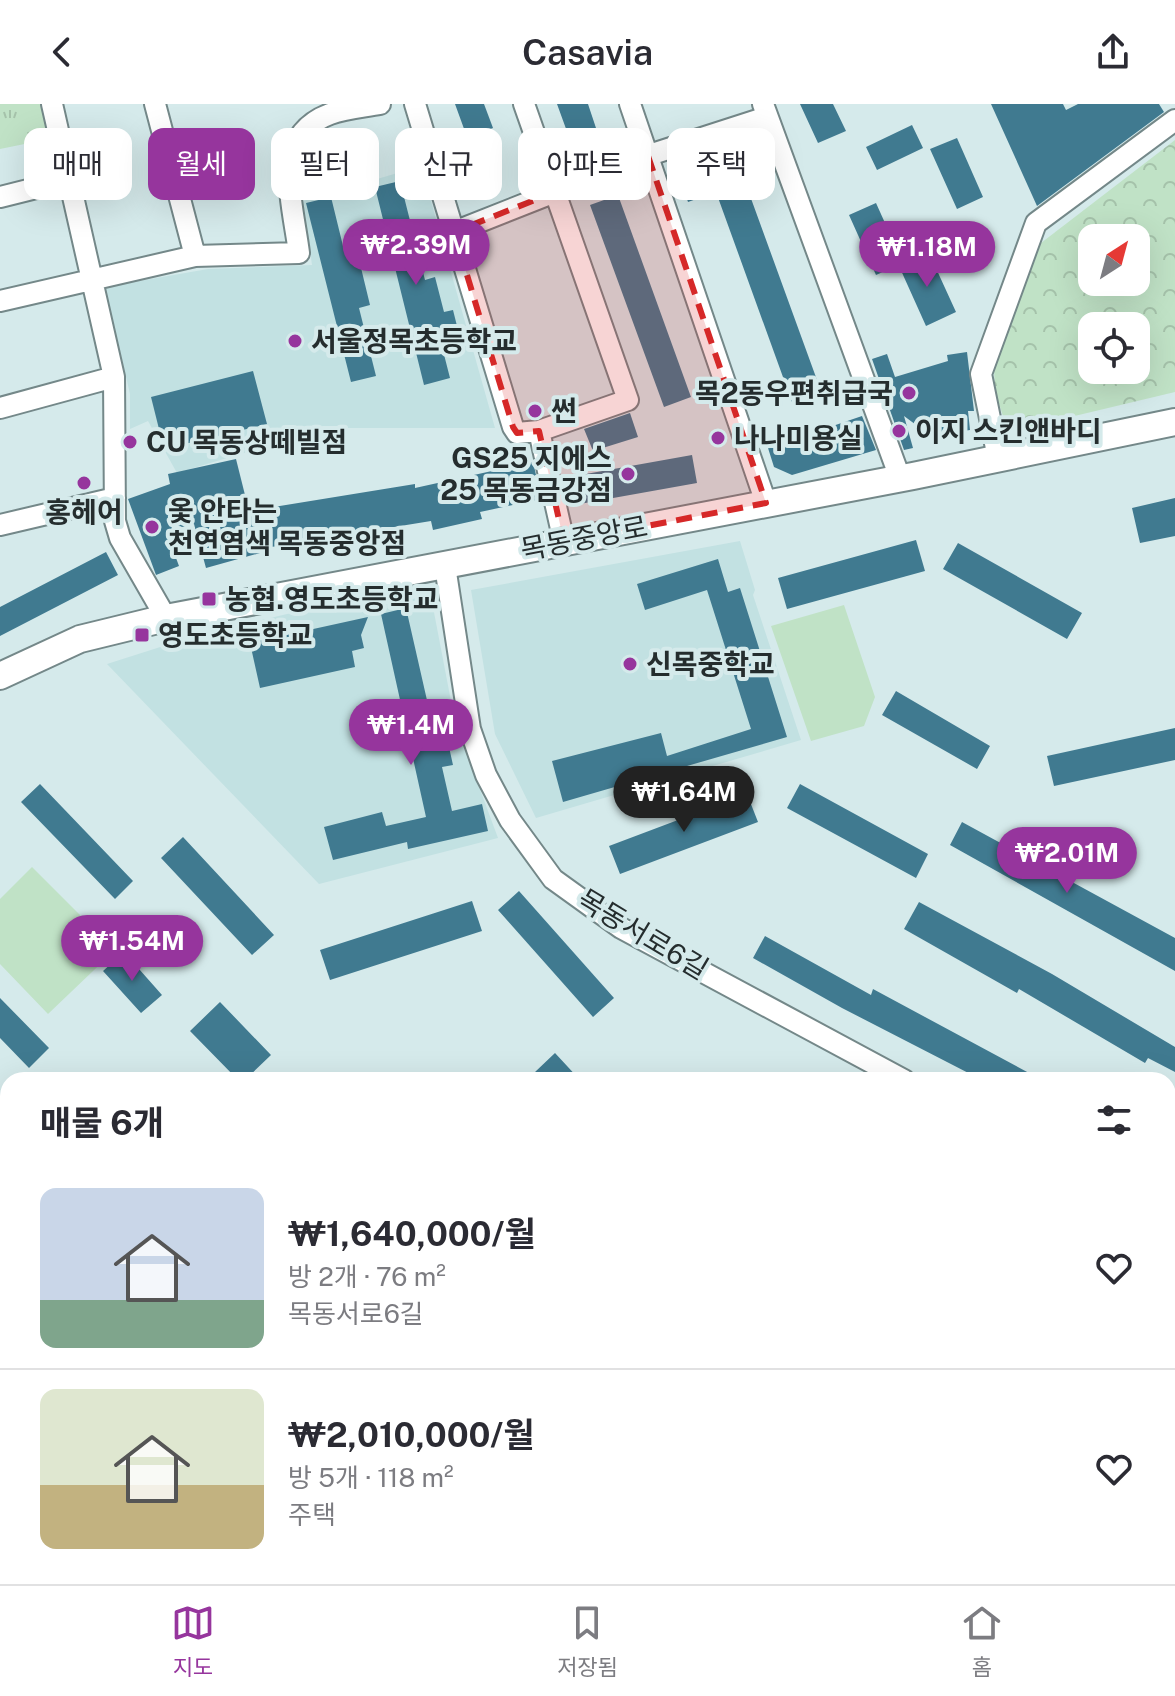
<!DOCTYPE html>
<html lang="ko">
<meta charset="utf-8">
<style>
body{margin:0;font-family:"Public Sans","Noto Sans KR",sans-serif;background:#f2f2f3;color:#2b2b33;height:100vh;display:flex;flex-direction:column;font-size:30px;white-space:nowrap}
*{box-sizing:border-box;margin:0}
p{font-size:26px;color:#7c7c81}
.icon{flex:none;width:44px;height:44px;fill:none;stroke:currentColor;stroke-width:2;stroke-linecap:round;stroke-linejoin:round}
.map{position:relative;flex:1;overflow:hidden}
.side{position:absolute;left:0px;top:968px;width:1176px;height:512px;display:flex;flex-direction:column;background:#fff;border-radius:24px 24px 0 0;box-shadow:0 8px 32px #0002}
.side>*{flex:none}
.guide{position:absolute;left:24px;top:24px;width:1128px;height:72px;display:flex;gap:16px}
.needle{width:52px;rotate:36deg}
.buttons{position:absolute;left:1078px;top:120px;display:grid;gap:16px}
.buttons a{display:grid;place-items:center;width:72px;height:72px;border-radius:16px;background:#fff;box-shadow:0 8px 32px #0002;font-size:40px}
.price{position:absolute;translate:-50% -68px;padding:0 18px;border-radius:28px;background:#96359d;color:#fff;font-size:26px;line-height:52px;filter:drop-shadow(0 2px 4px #0008)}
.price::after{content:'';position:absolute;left:50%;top:48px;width:24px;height:18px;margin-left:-12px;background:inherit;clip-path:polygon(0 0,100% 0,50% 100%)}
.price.active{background:#222;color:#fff}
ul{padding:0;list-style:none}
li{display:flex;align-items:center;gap:24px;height:200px;padding:0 40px}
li+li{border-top:2px solid #e1e1e2}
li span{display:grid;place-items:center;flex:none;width:224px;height:160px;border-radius:16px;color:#555}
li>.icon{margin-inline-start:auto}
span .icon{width:96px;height:96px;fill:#fffc;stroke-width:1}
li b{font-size:34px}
h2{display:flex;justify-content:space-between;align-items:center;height:96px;padding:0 40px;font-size:34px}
.pill{padding:0 28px;border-radius:16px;background:#fff;box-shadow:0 8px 32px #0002;font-size:28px;line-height:72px}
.pill.active{background:#96359d;color:#fff}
header{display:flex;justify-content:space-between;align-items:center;height:104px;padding:0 40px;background:#fff;font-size:36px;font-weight:600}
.dock{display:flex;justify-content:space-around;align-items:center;height:112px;border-top:2px solid #e1e1e2;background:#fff;font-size:22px;color:#7c7c81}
.dock a{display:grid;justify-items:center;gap:4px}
.dock .active{color:#96359d}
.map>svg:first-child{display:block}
.built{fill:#c2e1e2}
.forest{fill:url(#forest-crowns);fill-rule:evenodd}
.park{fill:url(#park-tufts)}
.pitch{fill:#c0e2c6}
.building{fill:#407a90}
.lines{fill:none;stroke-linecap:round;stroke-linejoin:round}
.minor-casing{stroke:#748889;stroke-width:24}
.major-casing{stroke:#748889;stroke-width:30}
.minor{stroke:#fff;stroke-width:20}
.major{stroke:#fff;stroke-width:26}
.marked{fill:#d62828;fill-opacity:0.2;stroke:#d62828;stroke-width:6;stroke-dasharray:16 10;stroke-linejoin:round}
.poi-dot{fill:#96359d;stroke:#d5eaeb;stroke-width:3}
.labels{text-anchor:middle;stroke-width:8;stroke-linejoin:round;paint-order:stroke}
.poi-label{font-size:28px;font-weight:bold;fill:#252d2e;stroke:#d5eaeb;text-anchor:start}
.street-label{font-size:28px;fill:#252d2e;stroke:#d5eaeb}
</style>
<header><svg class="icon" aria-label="back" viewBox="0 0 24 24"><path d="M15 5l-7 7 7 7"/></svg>Casavia<svg class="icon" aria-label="share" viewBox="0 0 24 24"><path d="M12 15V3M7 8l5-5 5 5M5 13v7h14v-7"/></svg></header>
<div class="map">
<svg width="1175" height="1480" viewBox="0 0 1175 1480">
<defs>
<pattern id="forest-crowns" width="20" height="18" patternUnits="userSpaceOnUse" patternTransform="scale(2)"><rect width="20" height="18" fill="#c0e2c6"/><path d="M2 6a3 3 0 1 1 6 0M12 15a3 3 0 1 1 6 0" fill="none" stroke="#a5c2aa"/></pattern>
<pattern id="park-tufts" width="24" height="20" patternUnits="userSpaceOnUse" patternTransform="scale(2)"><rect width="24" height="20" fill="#c0e2c6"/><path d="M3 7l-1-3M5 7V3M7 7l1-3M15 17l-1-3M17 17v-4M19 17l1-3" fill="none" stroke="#a5c2aa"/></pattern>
</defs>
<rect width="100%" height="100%" fill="#d5eaeb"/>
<!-- built -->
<path class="built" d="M421 62 495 324H327L177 369 148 317 130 325V290L105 183 208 165 312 161 303 97Z
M740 437 755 486 753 491 801 636 536 714 495 630 471 486Z
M428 477 455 618 498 734 319 780 107 560 201 530Z"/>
<!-- forest -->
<path class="forest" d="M1175 36V288L1008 328 995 287 994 265 1041 139ZM1092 134H1136V178H1092ZM1092 222H1136V266H1092Z"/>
<!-- park -->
<path class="park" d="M0 0H46L54 34 0 45Z
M1175 1264V1480H775V1472H1168V1266Z"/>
<!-- pitch -->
<path class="pitch" d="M844 501 875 593 864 622 811 637 771 522Z
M32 763 115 846 48 910 0 860V795Z"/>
<!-- building -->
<path class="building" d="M455 0H484L493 24 467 33Z
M557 0H588L596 24 569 33Z
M800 0H833L846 27 818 39Z
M991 0H1063L1066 6 1078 0H1159L1164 8 1037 102Z
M912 21 923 44 877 66 866 43Z
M957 34 983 93 957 105 930 45Z
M758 44 767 70 745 78 821 287 792 298 716 88 688 98 679 71Z
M400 77 425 176 435 173 444 208 453 206 458 226 439 231 450 274 424 281 375 83Z
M618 91 691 293 664 303 590 101Z
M331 93 343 142 355 139 370 201 359 204 376 272 351 278 306 99Z
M876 99 903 159 876 171 849 111Z
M929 149 956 208 926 222 899 162Z
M967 248 974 307H968L970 326 931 332 904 312 913 344 904 346 872 255 887 250 895 273 948 257 947 251Z
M253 267 267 320 164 345 151 293Z
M630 309 638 333 593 347 584 325Z
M862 312 876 346 792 371 774 363 768 344Z
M692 351 697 379 574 401 569 373Z
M236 355 249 407 415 380V384L533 358 536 371 524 376 526 381 537 379 541 395 480 408 482 415 433 426 431 417 259 445 260 449 206 464 194 420 166 427 179 462 156 471 128 395 170 380 168 370Z
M1175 394V432L1140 439 1132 404Z
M916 436 925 467 787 505 778 474Z
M958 439 1082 509 1067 535 943 465Z
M106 448 118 471 0 532V503Z
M718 455 728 488 740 484 787 633 563 698 552 657 661 629 667 652 751 625 707 486 645 506 637 480Z
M406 504 434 627 445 625 453 661 442 663 452 707 482 700 488 727 408 745 407 738 333 756 324 723 382 708 386 722 426 713 381 510Z
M368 513 361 531 364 544 352 547 355 563 260 584 250 539Z
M896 587 990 642 977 665 882 611Z
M1175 624V656L1054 682 1047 652Z
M40 680 133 777 115 795 21 698Z
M800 680 928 750 916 774 787 704Z
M747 690 758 718 620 770 609 742Z
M962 718 1175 834V867L950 741Z
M183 733 274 831 252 851 161 754Z
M519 787 614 894 593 913 498 806Z
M472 797 482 827 330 876 320 846Z
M919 798 1052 870 1175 943V968L1148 954 1145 959 1019 885 1017 889 904 825Z
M765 832 871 891 873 885 1042 976H982L842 904 753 854Z
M124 848 162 891 141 909 103 867Z
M0 894 49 944 29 964 0 934Z
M220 898 271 951 245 976H238L190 927Z
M555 949 580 976H542L535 968Z"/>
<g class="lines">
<defs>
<path id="minor" d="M52 0 114 273 115 417 120 434 166 514
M155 0 195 152
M415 0 513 323 517 329 539 327 564 438
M524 0 628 296 539 327
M630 0 766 399
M763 0 900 374
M553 82 767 13
M0 93 68 76
M454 128 555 88
M0 197 195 152 299 149C293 100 270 32 330 10 346 4 364 3 380 0
M0 304 114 273
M998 354 981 270 1036 119 1175 16
M0 421 115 394
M445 462 470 625 486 671 510 716 553 775 621 824 904 976
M0 1298 8 1303
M333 1472 343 1480"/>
<path id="major" d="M0 572 80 535 166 514 913 372 1175 318
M1168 1242 1175 1240
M730 1480 739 1472"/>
</defs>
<!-- minor casing -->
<use href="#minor" class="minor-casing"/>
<!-- major casing -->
<use href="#major" class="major-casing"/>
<!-- minor -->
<use href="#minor" class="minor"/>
<!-- major -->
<use href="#major" class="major"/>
</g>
<!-- marked area -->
<path class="marked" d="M648 52 766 399 564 438 539 327 517 329 513 323 454 128 555 88 553 82Z"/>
<!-- markers -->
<g class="poi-dot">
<circle cx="295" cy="237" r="8"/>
<circle cx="909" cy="289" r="8"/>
<circle cx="535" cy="307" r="8"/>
<circle cx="899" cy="327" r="8"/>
<circle cx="718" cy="334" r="8"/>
<circle cx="130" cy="338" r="8"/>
<circle cx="628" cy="370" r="8"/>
<circle cx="84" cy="379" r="8"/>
<circle cx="152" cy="423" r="8"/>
<rect x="201" y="487" width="16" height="16" rx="4"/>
<rect x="134" y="523" width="16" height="16" rx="4"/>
<circle cx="630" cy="560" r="8"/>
</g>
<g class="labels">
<!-- poi labels -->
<g class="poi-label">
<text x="311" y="247">서울정목초등학교</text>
<text x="893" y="299" text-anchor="end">목2동우편취급국</text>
<text x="551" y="317">썬</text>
<text x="915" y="337">이지 스킨앤바디</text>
<text x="734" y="344">나나미용실</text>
<text x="146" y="348">CU 목동상떼빌점</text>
<text x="612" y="364" text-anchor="end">GS25 지에스<tspan x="612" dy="32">25 목동금강점</tspan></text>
<text x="168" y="417">옻 안타는<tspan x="168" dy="32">천연염색 목동중앙점</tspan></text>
<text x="84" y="418" text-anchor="middle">홍헤어</text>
<text x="225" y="505">농협.영도초등학교</text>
<text x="158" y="541">영도초등학교</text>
<text x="646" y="570">신목중학교</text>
</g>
<!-- street labels -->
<g class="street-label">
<text transform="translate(584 434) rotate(-11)" y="10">목동중앙로</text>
<text transform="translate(643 830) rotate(31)" y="10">목동서로6길</text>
</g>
</g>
</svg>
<div class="buttons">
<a><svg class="needle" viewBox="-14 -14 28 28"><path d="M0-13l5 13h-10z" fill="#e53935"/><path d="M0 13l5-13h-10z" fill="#7c7c81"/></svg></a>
<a><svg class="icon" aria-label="locate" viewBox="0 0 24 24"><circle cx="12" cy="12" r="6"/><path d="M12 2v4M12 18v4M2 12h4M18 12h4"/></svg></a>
</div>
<b class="price" style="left:416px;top:183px">₩2.39M</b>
<b class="price" style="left:927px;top:185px">₩1.18M</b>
<b class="price" style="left:411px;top:663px">₩1.4M</b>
<b class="price active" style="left:684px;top:730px">₩1.64M</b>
<b class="price" style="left:1067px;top:791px">₩2.01M</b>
<b class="price" style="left:132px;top:879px">₩1.54M</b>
<div class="guide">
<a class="pill">매매</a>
<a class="pill active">월세</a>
<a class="pill">필터</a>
<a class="pill">신규</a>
<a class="pill">아파트</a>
<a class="pill">주택</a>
</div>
<section class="side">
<h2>매물 6개<svg class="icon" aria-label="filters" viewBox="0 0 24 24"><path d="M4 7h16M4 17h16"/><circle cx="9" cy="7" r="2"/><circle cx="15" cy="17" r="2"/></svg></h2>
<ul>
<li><span style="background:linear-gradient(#c9d6e8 70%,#7fa58c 0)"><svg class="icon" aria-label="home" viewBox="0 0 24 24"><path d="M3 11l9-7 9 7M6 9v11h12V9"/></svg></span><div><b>₩1,640,000/월</b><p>방 2개 · 76 m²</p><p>목동서로6길</p></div><svg class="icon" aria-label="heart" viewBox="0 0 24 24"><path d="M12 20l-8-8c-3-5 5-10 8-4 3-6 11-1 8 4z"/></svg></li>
<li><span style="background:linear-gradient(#dfe7d0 60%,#c2b280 0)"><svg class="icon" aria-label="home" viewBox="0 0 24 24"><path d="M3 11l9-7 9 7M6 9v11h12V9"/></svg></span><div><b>₩2,010,000/월</b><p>방 5개 · 118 m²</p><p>주택</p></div><svg class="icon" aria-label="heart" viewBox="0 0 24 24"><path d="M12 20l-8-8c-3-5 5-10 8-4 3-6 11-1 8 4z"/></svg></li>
</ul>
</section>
</div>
<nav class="dock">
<a class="active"><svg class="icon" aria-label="map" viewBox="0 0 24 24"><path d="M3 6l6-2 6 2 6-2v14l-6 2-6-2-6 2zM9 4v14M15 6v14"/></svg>지도</a>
<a><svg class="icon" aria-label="saved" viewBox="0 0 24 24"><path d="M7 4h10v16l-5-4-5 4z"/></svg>저장됨</a>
<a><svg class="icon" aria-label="home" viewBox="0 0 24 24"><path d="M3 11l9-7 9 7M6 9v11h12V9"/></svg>홈</a>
</nav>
